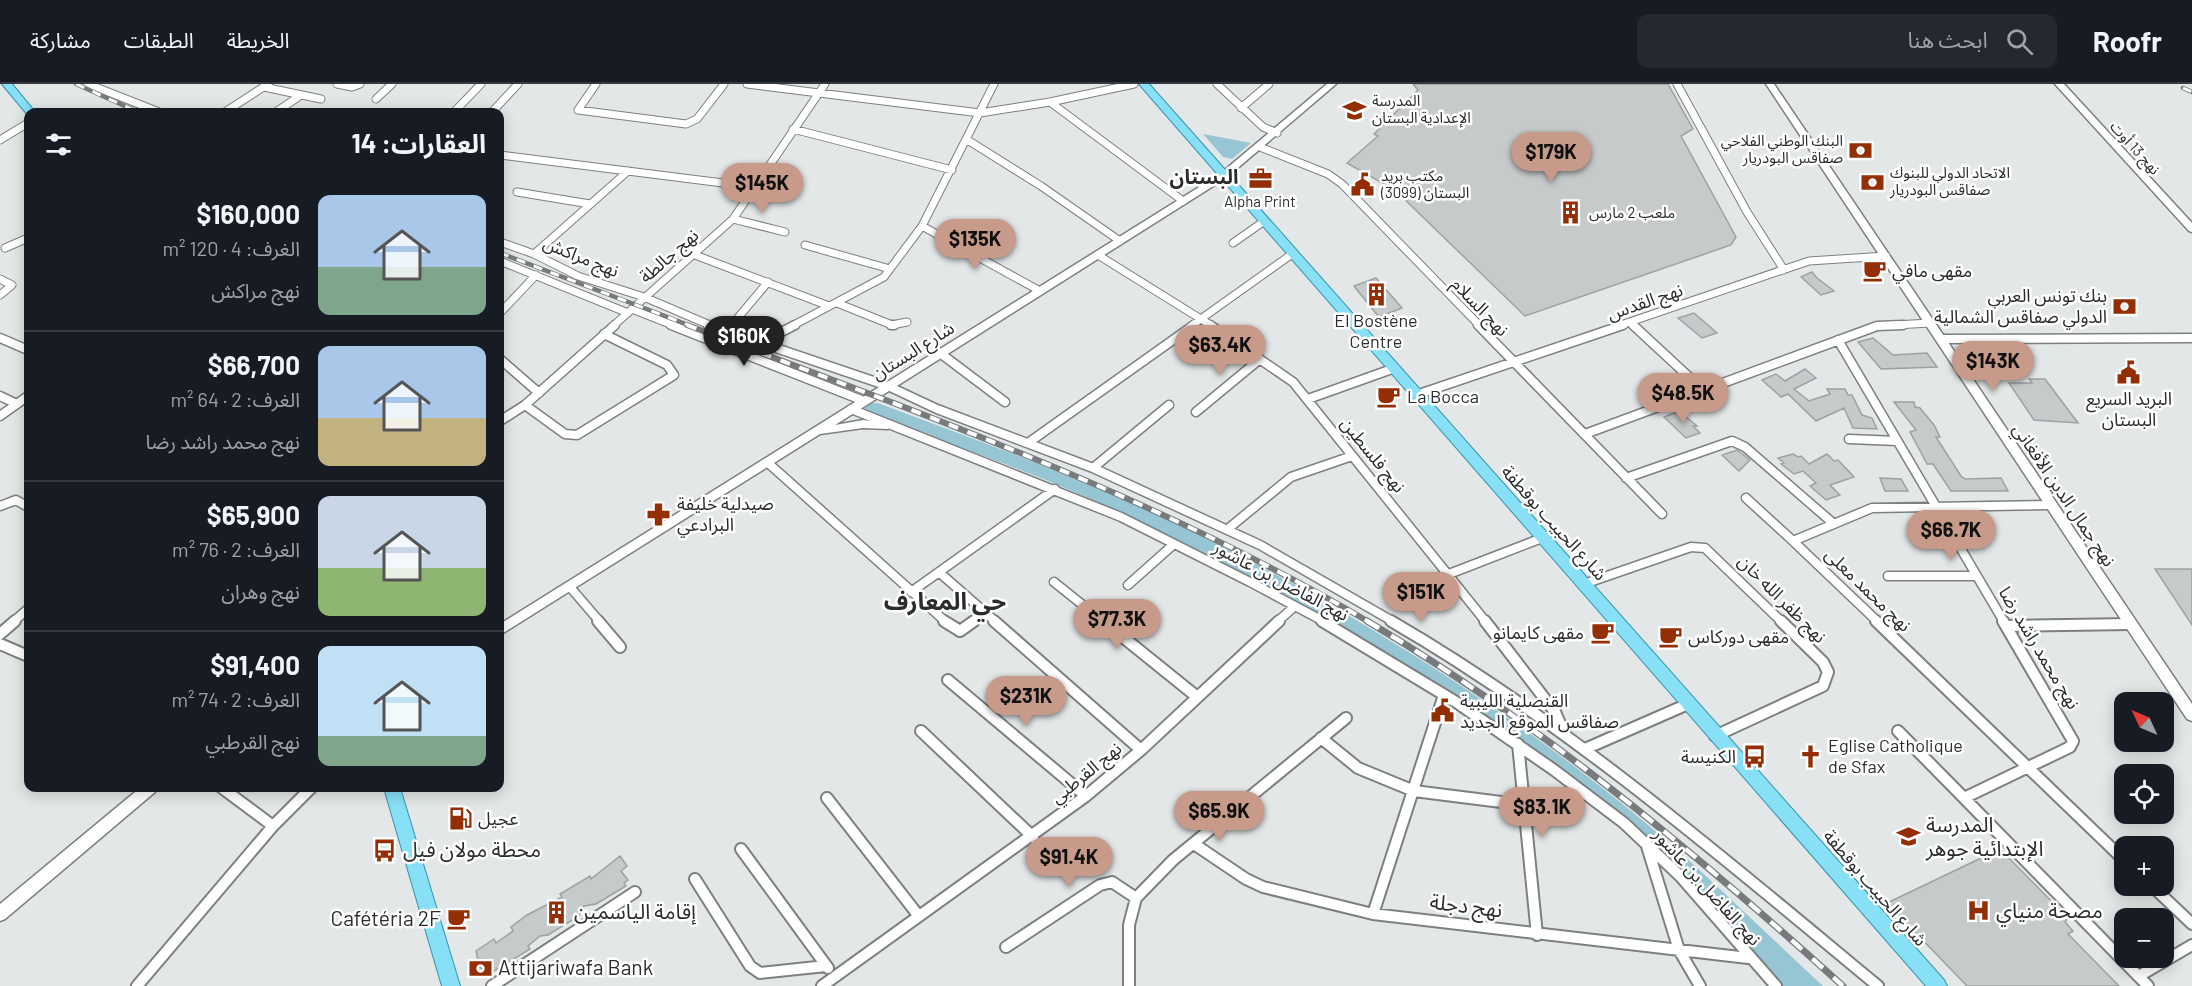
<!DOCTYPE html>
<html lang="ar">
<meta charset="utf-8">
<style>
body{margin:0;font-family:Barlow,"Noto Sans Arabic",sans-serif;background:#242831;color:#f1f3f6;direction:rtl;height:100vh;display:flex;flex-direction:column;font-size:22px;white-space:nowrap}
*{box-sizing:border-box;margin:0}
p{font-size:20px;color:#9ea1a6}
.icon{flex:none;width:33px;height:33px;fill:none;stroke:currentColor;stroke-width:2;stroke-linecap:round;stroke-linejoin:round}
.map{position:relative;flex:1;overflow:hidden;direction:ltr}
.drawer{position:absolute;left:24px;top:24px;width:480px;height:684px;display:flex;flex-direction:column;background:#171b24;border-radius:12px;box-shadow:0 3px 15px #0003;direction:rtl}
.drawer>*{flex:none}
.needle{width:39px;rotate:314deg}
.fabs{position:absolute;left:2114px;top:608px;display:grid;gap:12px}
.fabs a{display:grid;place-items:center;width:60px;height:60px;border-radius:12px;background:#171b24;box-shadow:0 3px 15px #0003;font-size:30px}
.price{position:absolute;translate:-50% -51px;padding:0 14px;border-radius:21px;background:#c79a8a;color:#111;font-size:20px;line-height:39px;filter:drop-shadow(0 2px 3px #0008)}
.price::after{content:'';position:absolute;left:50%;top:36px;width:18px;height:14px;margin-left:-9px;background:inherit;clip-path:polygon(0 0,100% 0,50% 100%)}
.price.current{background:#222;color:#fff}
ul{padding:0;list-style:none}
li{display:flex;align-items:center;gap:18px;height:150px;padding:0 18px}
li+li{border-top:2px solid #363941}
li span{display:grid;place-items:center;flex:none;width:168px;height:120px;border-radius:12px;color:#555}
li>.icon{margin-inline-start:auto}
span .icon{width:72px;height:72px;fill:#fffc;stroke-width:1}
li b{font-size:26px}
h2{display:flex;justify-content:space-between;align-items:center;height:72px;padding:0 18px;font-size:26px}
header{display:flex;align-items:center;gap:36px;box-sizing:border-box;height:84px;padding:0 30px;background:#171b24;border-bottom:2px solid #363941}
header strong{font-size:28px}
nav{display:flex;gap:33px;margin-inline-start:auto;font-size:21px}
.search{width:420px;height:54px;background:#242831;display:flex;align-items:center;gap:15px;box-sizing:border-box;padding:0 21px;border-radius:12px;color:#9ea1a6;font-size:22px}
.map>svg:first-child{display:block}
.green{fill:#96c6d4}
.building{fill:#c7cacb;stroke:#9ea1a2;stroke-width:1.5}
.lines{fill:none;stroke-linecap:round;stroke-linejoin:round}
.street-far2-casing{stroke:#7d8081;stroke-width:9}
.street-far1-casing{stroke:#7d8081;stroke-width:11}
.street-casing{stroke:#7d8081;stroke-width:14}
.secondary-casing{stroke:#7d8081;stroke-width:3}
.primary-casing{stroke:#3394ab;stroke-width:2}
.street-far2{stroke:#fff;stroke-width:7}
.street-far1{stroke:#fff;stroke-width:8}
.street{stroke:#fff;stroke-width:10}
.secondary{fill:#fff;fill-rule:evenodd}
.primary{fill:#87e0f5;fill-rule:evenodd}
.rail-far2-casing{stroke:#787a7b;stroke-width:4.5}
.rail-far1-casing{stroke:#787a7b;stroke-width:6}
.rail-casing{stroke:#787a7b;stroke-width:7}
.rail-far2{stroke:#fff;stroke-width:3;stroke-dasharray:9;stroke-linecap:butt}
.rail-far1{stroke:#fff;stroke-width:4;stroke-dasharray:10;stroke-linecap:butt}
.rail{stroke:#fff;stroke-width:4.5;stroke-dasharray:14;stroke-linecap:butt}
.labels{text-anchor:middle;stroke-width:5;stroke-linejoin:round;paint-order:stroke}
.far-poi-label{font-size:15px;fill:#2c2d2e;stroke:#fff;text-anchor:start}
.far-street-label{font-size:15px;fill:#2c2d2e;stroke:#fff}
.street-label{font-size:18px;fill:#2c2d2e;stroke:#fff}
.poi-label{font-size:18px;fill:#2c2d2e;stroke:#fff;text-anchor:start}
.far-district-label{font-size:20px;font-weight:bold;fill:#2a2c2d;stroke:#fff}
.near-poi-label{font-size:21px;fill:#2c2d2e;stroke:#fff;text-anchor:start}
.near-street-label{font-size:21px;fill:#2c2d2e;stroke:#fff}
.district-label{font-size:24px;font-weight:bold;fill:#2a2c2d;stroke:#fff}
</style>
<header>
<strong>Roofr</strong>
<div class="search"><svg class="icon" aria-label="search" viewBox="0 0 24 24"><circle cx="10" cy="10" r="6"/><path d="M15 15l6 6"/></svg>ابحث هنا</div>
<nav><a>الخريطة</a><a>الطبقات</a><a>مشاركة</a></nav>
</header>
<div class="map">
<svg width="2192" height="902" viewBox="0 0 2192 902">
<rect width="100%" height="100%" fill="#e4e7e8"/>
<!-- green -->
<path class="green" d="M1203 50 1251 59 1232 75 1223 73Z
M872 319H878C973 355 1069 389 1161 432 1329 512 1492 613 1636 731 1702 785 1761 845 1823 902H1782C1730 853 1692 791 1638 744 1614 724 1588 706 1563 688 1412 575 1245 482 1072 407 1005 378 934 355 866 330L865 324Z"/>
<!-- building -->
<path class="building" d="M1413 0H1668L1693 45 1681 52 1736 153 1731 161 1525 232 1395 106 1347 79 1378 52 1374 50 1418 6Z
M1812 188 1817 194 1834 207 1821 211 1801 193Z
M1376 194 1402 224 1379 233 1354 202Z
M1694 229 1717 249 1702 254 1678 234Z
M1873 254 1893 271 1927 269 1937 283 1881 285 1858 258Z
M1805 285 1816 294 1794 305 1809 317 1830 310 1827 305H1845L1848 311H1852L1862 331 1872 334 1877 345 1853 344 1844 324 1816 337 1788 310 1781 313 1762 296 1776 290 1785 297Z
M2029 295H2045L2078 339 2034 336 2009 299H2032Z
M1894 318H1914L1915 323 1920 324 1934 341 1940 353H1936L1961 392 1965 395 2001 394 2008 407H1951L1933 380H1927L1910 348 1916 346Z
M1679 327 1697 342H1693L1700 349 1686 354 1664 333Z
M1737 366 1750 376 1739 387 1722 371Z
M1793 370 1798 373 1801 372 1809 380 1827 370 1834 377 1838 376 1854 393 1830 401 1840 411 1826 416 1810 402 1816 399 1803 387 1794 390 1781 380 1784 379 1778 374Z
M1880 394 1901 395 1908 407H1885Z
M2155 485H2192V541Z
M2000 765 2068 834 2065 838 2073 847 2068 850 2119 902H1967L1887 819Z
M620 772 627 782 621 787 628 796 624 799 626 802 596 820 584 822 579 832 548 851 540 852 528 862 530 865 491 889 480 884 476 867 494 855 496 859 513 847 511 843 527 831 562 813 560 810 590 792 591 795Z"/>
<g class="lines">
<defs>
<path id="street-far2" d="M88 0 159 28
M337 0 352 3 360 0
M596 0 578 26 686 40 697 35 724 0
M747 0 980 29 1050 18 1134 0
M1217 0 1263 43 1277 49
M1677 0 1747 128 1784 186
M264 3 321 15
M376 15 392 0
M1050 18 1183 117
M1241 24 1269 0
M225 28 268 0
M276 28 301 11
M454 28 481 0
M492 28 518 0
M793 45 952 86
M966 55 1041 102 1120 157
M0 56 28 39
M1260 63 1328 90 1342 100 1480 242
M500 71 755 103
M517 108 590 120
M733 135 785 148
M922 142 1040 207
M500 158 534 170 578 192 644 213 712 242
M1233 159 1263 138
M805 161 890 185
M5 164 28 154
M534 170 628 87
M695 171 829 222
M1098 171 1212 242
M500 177 628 229
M0 195 12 201 0 211
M837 219 892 241 907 238
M632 225 675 242
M500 229 536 191
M1631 239 1634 242
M613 242 733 135 825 0
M731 242 768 198
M792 242 884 193 922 142 994 0
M1191 242 1292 170
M1618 242 1809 177 1886 172
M1877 242 1930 239"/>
<path id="street-far1" d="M671 241 864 317
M708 241 888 302 937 325 1093 384 1260 461 1394 538
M891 241H894
M1210 241 1293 298 1486 538
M1478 241 1662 430
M1633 241 1702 305
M726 248 732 241
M0 254 28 266
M1941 255 2192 254
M1838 256 2004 538
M762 258 795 241
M940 269 1005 318
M500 275 539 309
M1416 311 1623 241
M0 312 17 320
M1308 315 1392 285
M525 321 565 350 577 351 674 291 667 281 604 250
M851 325 1121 433 1250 498 1325 538
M1196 328 1260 275
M0 332 28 312
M500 337 525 321 615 241
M1585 350 1877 242 1903 241
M1849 355 1897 357
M1028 359 1194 241
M767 378 946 538
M1093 384 1169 321
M1626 394 1732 357 1745 363 1834 440
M1746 414 1793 457
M0 422 16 416 28 423
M1229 444 1291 393 1352 372
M940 489 996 538
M1449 490 1542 454
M1888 492H1975
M1054 498 1104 538
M1584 500 1691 463 1705 464 1782 538
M1128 501 1174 460
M570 503 600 538
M911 508 1055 405
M13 538 28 525
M972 538 985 529
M1277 538 1295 522
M1878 538 1793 457 1872 424 2050 421"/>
<path id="street" d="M598 537 620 563
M944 537 960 547 974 537
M994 537 1141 666
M1103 537 1196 612
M1322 537 1456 618 1554 686 1624 739 1680 792 1776 902
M1391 537C1567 639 1722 773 1878 902
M1485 537 1555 628 1565 651
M1876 537 2124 776
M2003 537 2073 657 2070 663 1964 714 2148 902
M2006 542 2131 540
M0 550 15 537
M0 560 28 572
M948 596 1086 712
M921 647 1033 753
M1898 647 1964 714
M1715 652 1823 602 1828 588 1823 578 1781 537
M1321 654 1358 684 1414 707 1525 721
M1518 660 1537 851
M1585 665 1688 620
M222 704 273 742
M827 714 918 831
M1646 759 1679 866 1700 902
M1194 760 1246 795 1263 803 1373 830 1748 874
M741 765 828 884
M695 795 750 882 760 889 826 882
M2151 801 2192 840
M1373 830 1444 611
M1006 863 1100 801 1112 798 1136 814
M2139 892 2192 861
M137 902 273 742 311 704
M492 902 635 808
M822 902 1086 712 1141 666 1279 537
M1129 902V841L1136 814 1173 776 1346 634"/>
<path id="secondary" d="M1327 0H1336L1226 94 835 341 863 336 888 339 890 342 888 345 863 344 820 350 500 551V540L1220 90Z
M1766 0H1774L2192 620V637L2187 635Z
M2055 0H2064L2192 139V148L2189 147Z
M140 704H157L155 708 5 835 0 837V820Z"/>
<path id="primary" d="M2 0H12L35 28 27 30Z
M1139 0H1149L1944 896 1947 902H1926Z
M384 704H400L460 902H442Z"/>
</defs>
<!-- street-far2 casing -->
<use href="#street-far2" class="street-far2-casing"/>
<!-- street-far1 casing -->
<use href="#street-far1" class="street-far1-casing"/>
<!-- street casing -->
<use href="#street" class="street-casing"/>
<!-- secondary casing -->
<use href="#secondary" class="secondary-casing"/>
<!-- primary casing -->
<use href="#primary" class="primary-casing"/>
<!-- street-far2 -->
<use href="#street-far2" class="street-far2"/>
<!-- street-far1 -->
<use href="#street-far1" class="street-far1"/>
<!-- street -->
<use href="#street" class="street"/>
<!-- secondary -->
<use href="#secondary" class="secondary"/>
<!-- primary -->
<use href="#primary" class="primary"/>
<defs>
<path id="rail-far2" d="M76 0 138 28
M2183 4 2192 8
M500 169 691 242"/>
<path id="rail-far1" d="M687 241C919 329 1154 411 1369 538"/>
<path id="rail" d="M1367 537C1544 642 1691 765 1843 902"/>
</defs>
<!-- rail-far2 casing -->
<use href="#rail-far2" class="rail-far2-casing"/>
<!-- rail-far1 casing -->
<use href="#rail-far1" class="rail-far1-casing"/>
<!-- rail casing -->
<use href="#rail" class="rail-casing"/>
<!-- rail-far2 -->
<use href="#rail-far2" class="rail-far2"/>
<!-- rail-far1 -->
<use href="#rail-far1" class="rail-far1"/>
<!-- rail -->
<use href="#rail" class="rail"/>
</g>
<!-- icons -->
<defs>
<symbol id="school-bare" viewBox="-9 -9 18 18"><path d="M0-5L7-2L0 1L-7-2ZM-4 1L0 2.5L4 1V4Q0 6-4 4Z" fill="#942e05" stroke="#fff" stroke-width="2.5" paint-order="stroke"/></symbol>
<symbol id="bank-bare" viewBox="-9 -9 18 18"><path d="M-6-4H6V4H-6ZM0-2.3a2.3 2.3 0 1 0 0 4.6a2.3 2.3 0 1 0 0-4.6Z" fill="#942e05" stroke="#fff" stroke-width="2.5" paint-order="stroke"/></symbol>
<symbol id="office-bare" viewBox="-9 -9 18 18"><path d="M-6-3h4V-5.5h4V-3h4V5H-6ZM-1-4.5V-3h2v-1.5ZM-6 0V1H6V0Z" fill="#942e05" stroke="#fff" stroke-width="2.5" paint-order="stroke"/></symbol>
<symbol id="civic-bare" viewBox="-9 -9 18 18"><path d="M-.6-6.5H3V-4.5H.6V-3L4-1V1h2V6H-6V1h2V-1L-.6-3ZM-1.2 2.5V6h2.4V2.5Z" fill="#942e05" stroke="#fff" stroke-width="2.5" paint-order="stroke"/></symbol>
<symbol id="building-bare" viewBox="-9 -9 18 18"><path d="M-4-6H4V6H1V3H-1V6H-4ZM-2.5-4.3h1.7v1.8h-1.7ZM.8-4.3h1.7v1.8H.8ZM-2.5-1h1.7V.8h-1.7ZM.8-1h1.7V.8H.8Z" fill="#942e05" stroke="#fff" stroke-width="2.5" paint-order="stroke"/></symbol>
<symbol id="cafe-bare" viewBox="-9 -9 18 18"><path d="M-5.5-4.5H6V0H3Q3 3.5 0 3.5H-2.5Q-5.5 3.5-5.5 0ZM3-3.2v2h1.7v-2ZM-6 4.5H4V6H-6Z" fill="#942e05" stroke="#fff" stroke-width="2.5" paint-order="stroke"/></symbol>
<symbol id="pharmacy-bare" viewBox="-9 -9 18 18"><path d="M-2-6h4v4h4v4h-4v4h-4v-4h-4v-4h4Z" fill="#942e05" stroke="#fff" stroke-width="2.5" paint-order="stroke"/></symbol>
<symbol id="church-bare" viewBox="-9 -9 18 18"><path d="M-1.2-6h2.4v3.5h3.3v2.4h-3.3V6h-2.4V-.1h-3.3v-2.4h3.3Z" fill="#942e05" stroke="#fff" stroke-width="2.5" paint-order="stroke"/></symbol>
<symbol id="bus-bare" viewBox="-9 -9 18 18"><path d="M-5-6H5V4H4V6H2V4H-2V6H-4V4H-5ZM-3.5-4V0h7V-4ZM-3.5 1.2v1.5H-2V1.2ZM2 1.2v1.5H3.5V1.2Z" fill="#942e05" stroke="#fff" stroke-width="2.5" paint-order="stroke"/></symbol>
<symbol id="fuel-bare" viewBox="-9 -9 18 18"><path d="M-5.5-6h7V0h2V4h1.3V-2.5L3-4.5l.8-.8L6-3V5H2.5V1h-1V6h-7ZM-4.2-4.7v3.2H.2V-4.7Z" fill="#942e05" stroke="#fff" stroke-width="2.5" paint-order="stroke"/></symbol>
<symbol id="hospital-bare" viewBox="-9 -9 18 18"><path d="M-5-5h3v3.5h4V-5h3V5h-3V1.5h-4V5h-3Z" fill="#942e05" stroke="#fff" stroke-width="2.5" paint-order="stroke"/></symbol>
</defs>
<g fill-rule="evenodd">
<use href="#school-bare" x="1338" y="10" width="33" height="33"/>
<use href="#bank-bare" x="1844" y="50" width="33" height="33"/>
<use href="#office-bare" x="1244" y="78" width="33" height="33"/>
<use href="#bank-bare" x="1856" y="82" width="33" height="33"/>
<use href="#civic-bare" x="1346" y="84" width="33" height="33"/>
<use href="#building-bare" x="1554" y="112" width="33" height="33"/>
<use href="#cafe-bare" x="1858" y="170" width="33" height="33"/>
<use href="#building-bare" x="1360" y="194" width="33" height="33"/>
<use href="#bank-bare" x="2108" y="206" width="33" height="33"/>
<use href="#civic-bare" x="2112" y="272" width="33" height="33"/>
<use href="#cafe-bare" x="1372" y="296" width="33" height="33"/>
<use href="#pharmacy-bare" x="642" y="414" width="33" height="33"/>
<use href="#cafe-bare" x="1586" y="532" width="33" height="33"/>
<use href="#cafe-bare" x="1654" y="536" width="33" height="33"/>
<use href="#civic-bare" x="1426" y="610" width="33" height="33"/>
<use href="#church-bare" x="1794" y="656" width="33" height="33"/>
<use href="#bus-bare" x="1738" y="656" width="33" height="33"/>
<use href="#fuel-bare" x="444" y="718" width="33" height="33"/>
<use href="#school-bare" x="1892" y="736" width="33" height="33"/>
<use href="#bus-bare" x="368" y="750" width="33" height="33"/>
<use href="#hospital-bare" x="1962" y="810" width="33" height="33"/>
<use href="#building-bare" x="540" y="812" width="33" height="33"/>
<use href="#cafe-bare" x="442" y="818" width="33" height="33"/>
<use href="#bank-bare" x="464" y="868" width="33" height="33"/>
</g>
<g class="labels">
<!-- far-poi labels -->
<g class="far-poi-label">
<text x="1372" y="22">المدرسة<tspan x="1372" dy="17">الإعدادية البستان</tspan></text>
<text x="1843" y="62" text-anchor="end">البنك الوطني الفلاحي<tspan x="1843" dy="17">صفاقس البودريار</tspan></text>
<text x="1890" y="94">الاتحاد الدولي للبنوك<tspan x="1890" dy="17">صفاقس البودريار</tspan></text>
<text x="1381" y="97">مكتب بريد<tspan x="1381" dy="17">البستان (3099)</tspan></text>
<text x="1260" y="123" text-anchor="middle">Alpha Print</text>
<text x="1589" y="134">ملعب 2 مارس</text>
</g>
<!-- far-street labels -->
<g class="far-street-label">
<text transform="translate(2135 64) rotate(48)" y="5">نهج 13 أوت</text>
</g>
<!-- street labels -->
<g class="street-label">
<text transform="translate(669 172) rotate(-41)" y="6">نهج جالطة</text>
<text transform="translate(581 173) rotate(22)" y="6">نهج مراكش</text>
<text transform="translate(1645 218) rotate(-19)" y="6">نهج القدس</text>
<text transform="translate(1480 223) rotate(46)" y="6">نهج السلام</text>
<text transform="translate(913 267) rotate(-32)" y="6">شارع البستان</text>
<text transform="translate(1373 371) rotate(51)" y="6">نهج فلسطين</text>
<text transform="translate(2064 411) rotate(56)" y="6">نهج جمال الدين الأفغاني</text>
<text transform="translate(1554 439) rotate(48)" y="6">شارع الحبيب بوقطفة</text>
<text transform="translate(1281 497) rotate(28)" y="6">نهج الفاضل بن عاشور</text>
<text transform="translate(1868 506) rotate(44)" y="6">نهج محمد معلى</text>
<text transform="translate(1782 515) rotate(45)" y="6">نهج ظفر الله خان</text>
<text transform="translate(2039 564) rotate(59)" y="6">نهج محمد راشد رضا</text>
<text transform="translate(1086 689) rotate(-39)" y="6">نهج القرطبي</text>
<text transform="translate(1707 803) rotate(48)" y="6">نهج الفاضل بن عاشور</text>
<text transform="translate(1875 804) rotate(49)" y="6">شارع الحبيب بوقطفة</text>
</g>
<!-- poi labels -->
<g class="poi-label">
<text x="1892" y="193">مقهى مافي</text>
<text x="2107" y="218" text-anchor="end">بنك تونس العربي<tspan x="2107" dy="21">الدولي صفاقس الشمالية</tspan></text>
<text x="1376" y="243" text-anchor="middle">El Bostène<tspan x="1376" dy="21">Centre</tspan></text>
<text x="1407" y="319">La Bocca</text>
<text x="2129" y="321" text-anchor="middle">البريد السريع<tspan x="2129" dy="21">البستان</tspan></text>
<text x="677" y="426">صيدلية خليفة<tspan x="677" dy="21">البرادعي</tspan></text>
<text x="1584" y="555" text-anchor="end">مقهى كايمانو</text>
<text x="1688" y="559">مقهى دوركاس</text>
<text x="1460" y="623">القنصلية الليبية<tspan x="1460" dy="21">صفاقس الموقع الجديد</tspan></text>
<text x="1828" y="668">Eglise Catholique<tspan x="1828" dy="21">de Sfax</tspan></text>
<text x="1736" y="679" text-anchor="end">الكنيسة</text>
<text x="478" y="741">عجيل</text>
</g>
<!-- far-district labels -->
<g class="far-district-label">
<text x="1204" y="100">البستان</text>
</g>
<!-- near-poi labels -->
<g class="near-poi-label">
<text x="1926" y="748">المدرسة<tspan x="1926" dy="24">الإبتدائية جوهر</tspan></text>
<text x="403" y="773">محطة مولان فيل</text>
<text x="1996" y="834">مصحة منياي</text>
<text x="574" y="835">إقامة الياسمين</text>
<text x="441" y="842" text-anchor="end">Cafétéria 2F</text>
<text x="498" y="891">Attijariwafa Bank</text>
</g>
<!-- near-street labels -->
<g class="near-street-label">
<text transform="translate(1466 822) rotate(7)" y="7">نهج دجلة</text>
</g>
<!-- district labels -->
<g class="district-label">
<text x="945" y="526">حي المعارف</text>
</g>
</g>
</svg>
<div class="fabs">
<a><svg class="needle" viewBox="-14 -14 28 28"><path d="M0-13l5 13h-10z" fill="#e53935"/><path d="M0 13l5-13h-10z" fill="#9ea1a6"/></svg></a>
<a><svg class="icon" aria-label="locate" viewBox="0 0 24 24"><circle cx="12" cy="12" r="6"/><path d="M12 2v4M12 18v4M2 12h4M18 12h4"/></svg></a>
<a>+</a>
<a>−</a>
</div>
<b class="price" style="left:1551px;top:99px">$179K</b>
<b class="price" style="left:762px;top:130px">$145K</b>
<b class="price" style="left:975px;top:186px">$135K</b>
<b class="price current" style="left:744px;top:283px">$160K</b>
<b class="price" style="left:1220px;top:292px">$63.4K</b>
<b class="price" style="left:1993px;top:308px">$143K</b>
<b class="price" style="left:1683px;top:340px">$48.5K</b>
<b class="price" style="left:1951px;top:477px">$66.7K</b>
<b class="price" style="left:1421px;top:539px">$151K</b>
<b class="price" style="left:1117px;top:566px">$77.3K</b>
<b class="price" style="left:1026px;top:643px">$231K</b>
<b class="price" style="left:1542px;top:754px">$83.1K</b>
<b class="price" style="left:1219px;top:758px">$65.9K</b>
<b class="price" style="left:1069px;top:804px">$91.4K</b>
<section class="drawer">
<h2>العقارات: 14<svg class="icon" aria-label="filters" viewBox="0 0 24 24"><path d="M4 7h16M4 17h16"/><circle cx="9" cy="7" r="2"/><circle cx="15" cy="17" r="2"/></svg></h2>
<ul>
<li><span style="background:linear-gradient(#a9c7e8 60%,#7fa58c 0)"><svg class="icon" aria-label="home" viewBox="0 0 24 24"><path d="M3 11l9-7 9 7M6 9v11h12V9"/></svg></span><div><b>$160,000</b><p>الغرف: 4 · 120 m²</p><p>نهج مراكش</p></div></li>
<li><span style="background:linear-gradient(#a9c7e8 60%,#c2b280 0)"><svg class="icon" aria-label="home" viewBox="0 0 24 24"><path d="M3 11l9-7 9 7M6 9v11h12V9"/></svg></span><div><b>$66,700</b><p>الغرف: 2 · 64 m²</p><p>نهج محمد راشد رضا</p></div></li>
<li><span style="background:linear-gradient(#c9d6e8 60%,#8fb573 0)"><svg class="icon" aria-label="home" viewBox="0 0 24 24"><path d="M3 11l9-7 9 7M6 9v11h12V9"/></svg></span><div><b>$65,900</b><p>الغرف: 2 · 76 m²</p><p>نهج وهران</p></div></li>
<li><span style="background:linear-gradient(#bfe0f5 75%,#7fa58c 0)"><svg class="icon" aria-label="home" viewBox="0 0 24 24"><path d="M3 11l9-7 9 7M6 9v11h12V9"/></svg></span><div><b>$91,400</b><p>الغرف: 2 · 74 m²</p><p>نهج القرطبي</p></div></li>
</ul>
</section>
</div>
